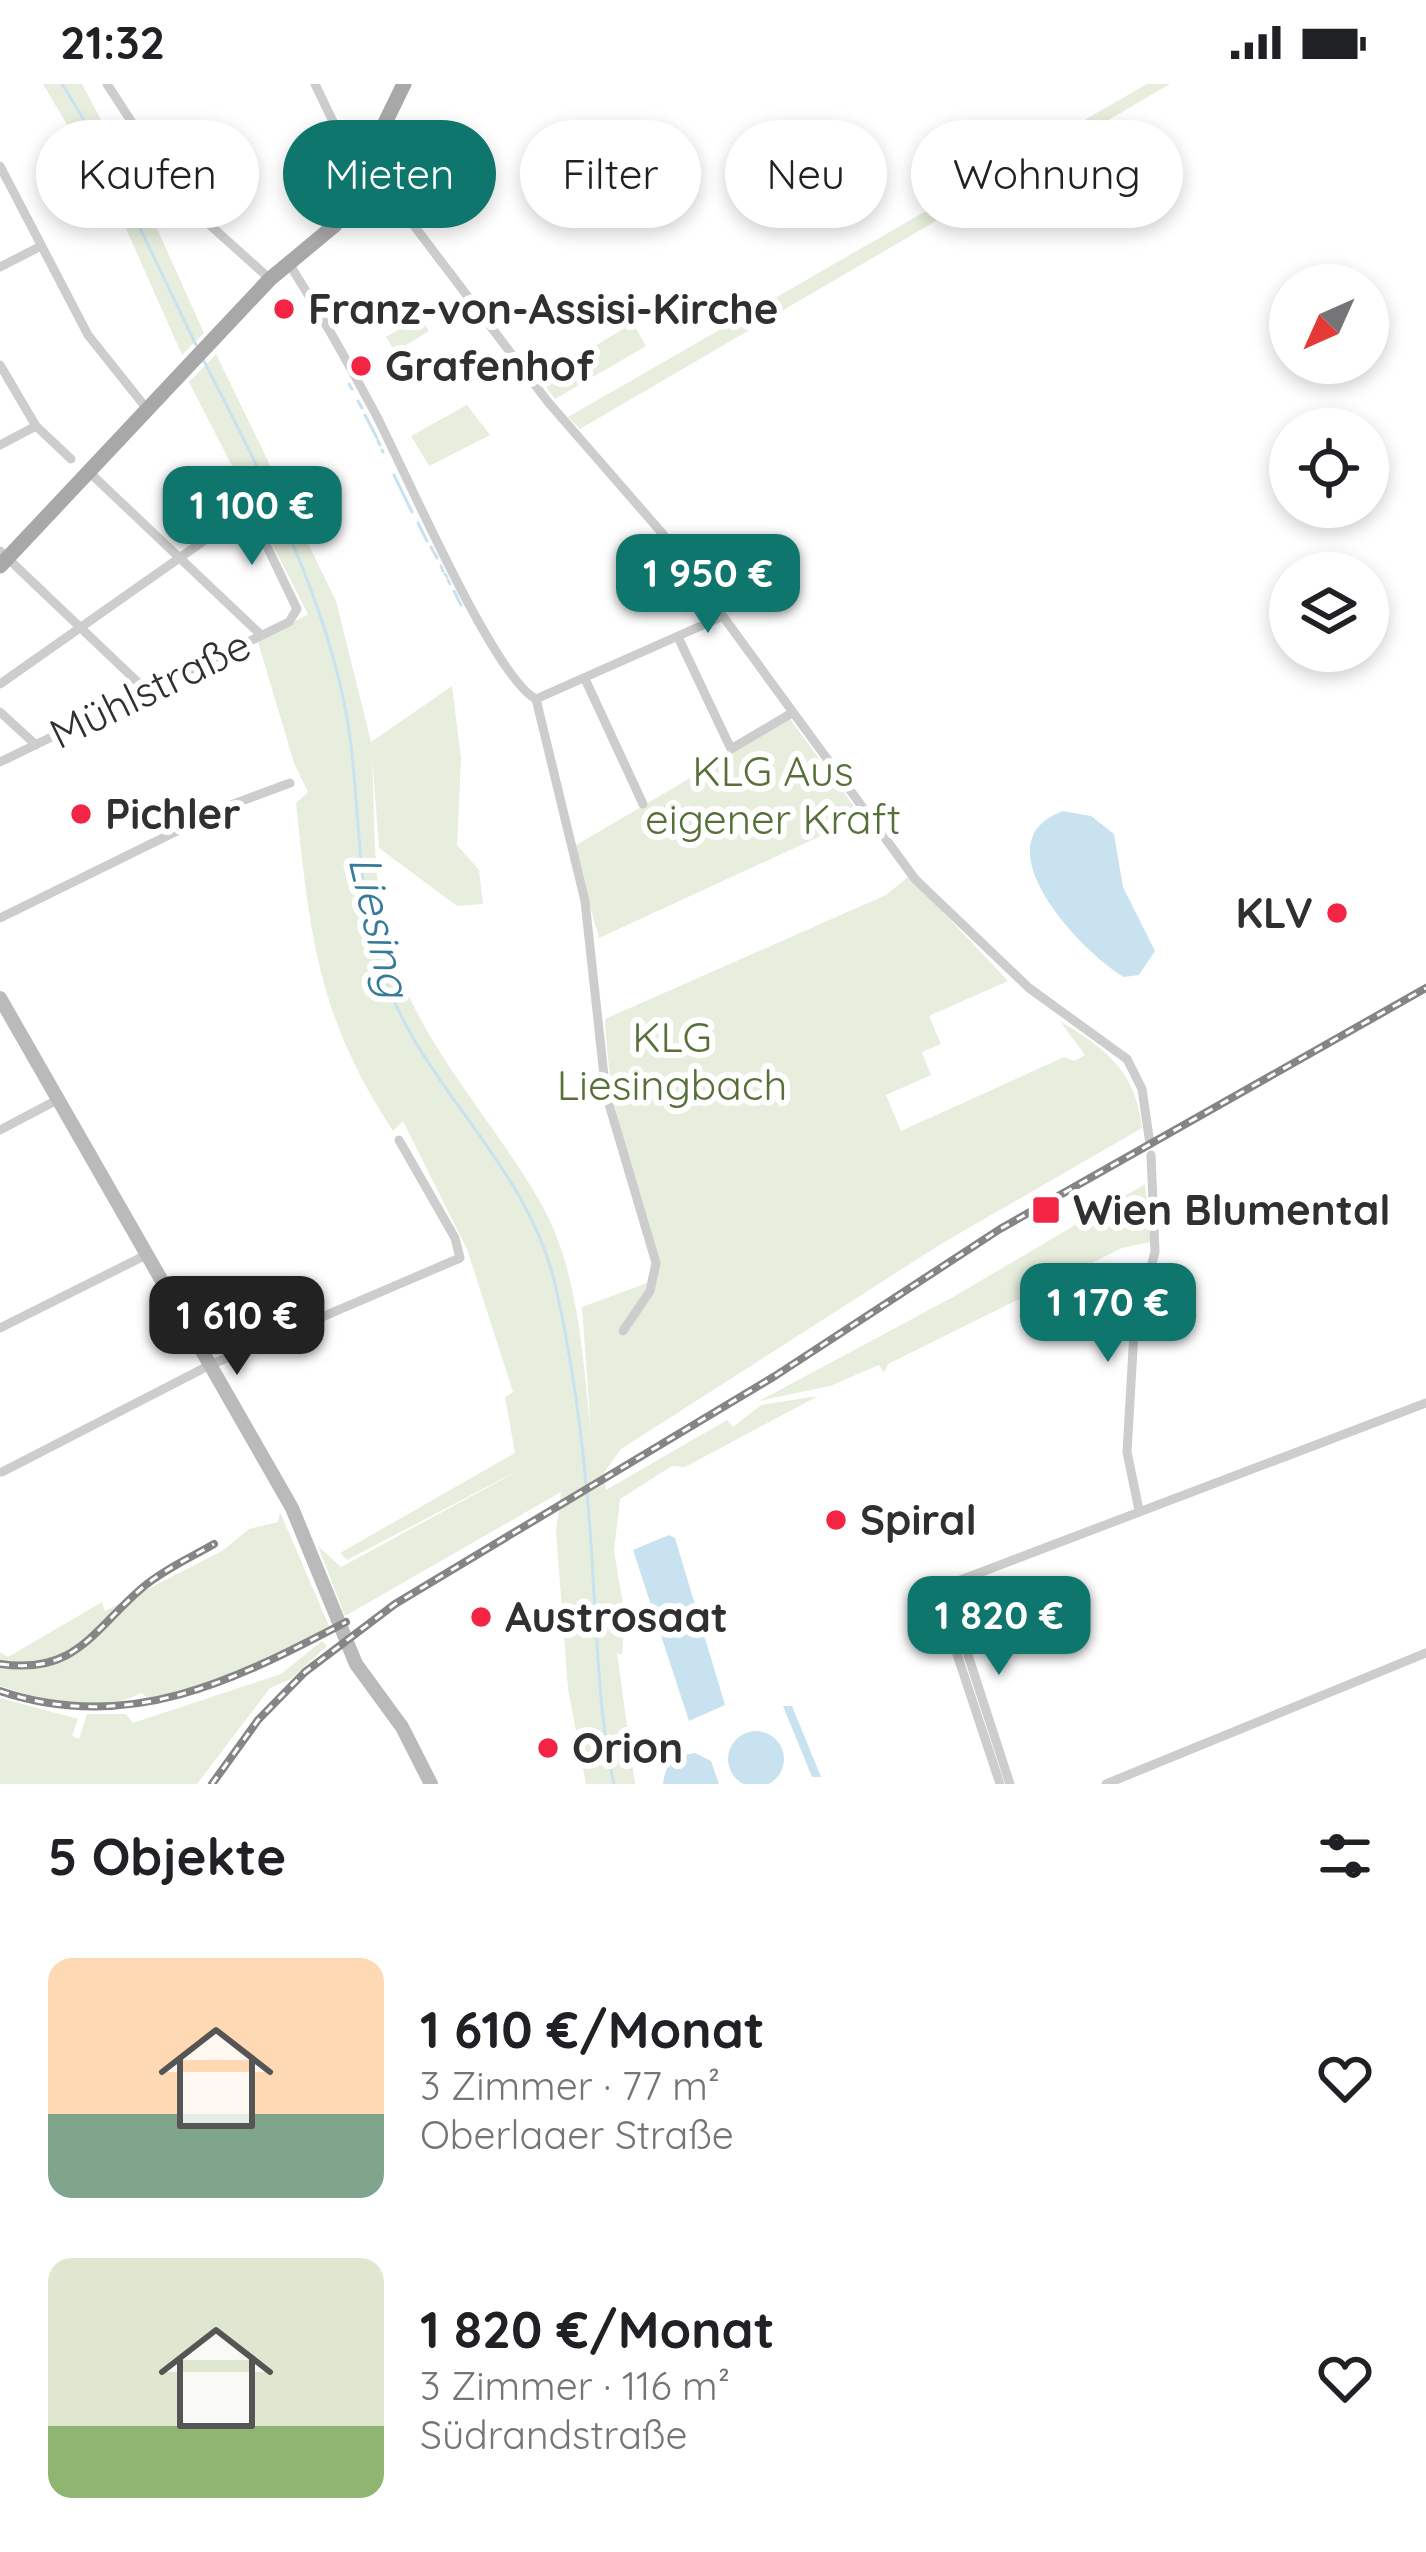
<!DOCTYPE html>
<html lang="de">
<meta charset="utf-8">
<style>
body{margin:0;font-family:Quicksand,sans-serif;background:#f2f2f2;color:#202124;height:100vh;display:flex;flex-direction:column;font-size:45px;white-space:nowrap}
*{box-sizing:border-box;margin:0}
p{font-size:39px;color:#757577}
.icon{flex:none;width:66px;height:66px;fill:none;stroke:currentColor;stroke-width:2;stroke-linecap:round;stroke-linejoin:round}
.map{position:relative;height:1700px;overflow:hidden}
.sheet{display:flex;flex-direction:column;background:#fff;flex:1}
.sheet>*{flex:none}
.hud{position:absolute;left:36px;top:36px;width:1356px;height:108px;display:flex;gap:24px}
.needle{width:78px;rotate:225deg}
.controls{position:absolute;left:1269px;top:180px;display:grid;gap:24px}
.controls a{display:grid;place-items:center;width:120px;height:120px;border-radius:50%;background:#fff;box-shadow:0 6px 18px #0003;font-size:60px}
.price{position:absolute;translate:-50% -102px;padding:0 27px;border-radius:24px;background:#0f766e;color:#fff;font-size:39px;line-height:78px;filter:drop-shadow(0 3px 6px #0008)}
.price::after{content:'';position:absolute;left:50%;top:72px;width:36px;height:27px;margin-left:-18px;background:inherit;clip-path:polygon(0 0,100% 0,50% 100%)}
.price.on{background:#222;color:#fff}
ul{padding:0;list-style:none}
li{display:flex;align-items:center;gap:36px;height:300px;padding:0 48px}
li span{display:grid;place-items:center;flex:none;width:336px;height:240px;border-radius:24px;color:#555}
li>.icon{margin-inline-start:auto}
span .icon{width:144px;height:144px;fill:#fffc;stroke-width:1}
li b{font-size:51px}
h2{display:flex;justify-content:space-between;align-items:center;height:144px;padding:0 48px;font-size:51px}
.tag{padding:0 42px;border-radius:54px;background:#fff;box-shadow:0 6px 18px #0003;font-size:42px;line-height:108px}
.tag.on{background:#0f766e;color:#fff}
.status{display:flex;justify-content:space-between;align-items:center;height:84px;padding:0 60px;background:#fff;direction:ltr}
.status svg{height:33px;fill:currentColor}
.map>svg:first-child{display:block}
.green{fill:#e7eedd}
.water{fill:#c8e3ef}
.lines{fill:none;stroke-linecap:round;stroke-linejoin:round}
.stream{stroke:#c8e3ef;stroke-width:3}
.street{stroke:#cdcdcd;stroke-width:9}
.secondary{stroke:#bababa;stroke-width:14}
.primary{stroke:#a8a8a8;stroke-width:15}
.rail-casing{stroke:#858585;stroke-width:8}
.rail{stroke:#fff;stroke-width:3;stroke-dasharray:9;stroke-linecap:butt}
.poi-dot{fill:#f42544;stroke:#fff;stroke-width:4.5}
.labels{text-anchor:middle;stroke-width:12;stroke-linejoin:round;paint-order:stroke}
.poi-label{font-size:42px;font-weight:bold;fill:#303030;stroke:#fff;text-anchor:start}
.street-label{font-size:42px;fill:#303030;stroke:#fff}
.park-label{font-size:42px;fill:#577039;stroke:#fff}
.water-label{font-size:45px;font-style:italic;fill:#367b9a;stroke:#fff}
</style>
<div class="status"><b>21:32</b><svg viewBox="0 0 49 12"><path d="M0 12V9h3v3zM5 12V6h3v6zM10 12V3h3v9zM15 12V0h3v12zM26 1h20v11H26zM47 4h2v5h-2z"/></svg></div>
<div class="map">
<svg width="1426" height="1700" viewBox="0 0 1426 1700">
<rect width="100%" height="100%" fill="#fff"/>
<!-- green -->
<path class="green" d="M43 0H82L146 120 204 249 182 271 119 129Z
M1147 0H1170L580 345 568 333Z
M420 233 429 247 395 268 386 253Z
M633 239 646 262 555 315 540 295Z
M216 270 336 517 371 658 452 602 461 674 457 761 479 786 483 820 457 822 379 764 372 671C375 734 372 803 390 863 419 960 489 1030 539 1116 579 1184 582 1271 591 1348L582 1223 655 1196 656 1180C633 1098 608 1020 605 935L886 811 909 792 1008 897 929 932 941 960 922 968 931 991 886 1011 901 1047 1064 973 1074 977 1085 971 1060 937C1106 965 1136 987 1142 1044L941 1160 621 1365 603 1390 606 1406 727 1336 733 1343 761 1321 818 1312 685 1383 672 1382 620 1415 614 1467 625 1532 622 1571 617 1569 635 1700H586L568 1605 556 1447 561 1408 345 1532 318 1462 341 1483 525 1383 347 1476 340 1469 515 1369 505 1313 513 1308 467 1165 403 1037 393 1047C318 933 310 852 296 719L308 708 294 679 258 558 308 530 189 298Z
M467 321 490 351 429 382 411 352Z
M790 635 862 733 599 854 573 763Z
M1145 1100 1151 1158 1122 1164 888 1280 884 1289 879 1281 830 1302 759 1317 953 1213Z
M280 1428 329 1542C273 1572 214 1607 150 1615L141 1609C98 1632 44 1616 0 1602V1568L8 1573 102 1518 105 1527 222 1467 249 1445 278 1438Z
M322 1557 327 1562 291 1595 270 1604 197 1700H0V1614L78 1635 72 1652 79 1655 87 1630H126L133 1639 281 1590Z"/>
<!-- water -->
<path class="water" d="M1063 727 1091 732 1114 750 1123 803 1155 867 1139 891 1124 893C1081 868 977 758 1063 727Z
M669 1451 675 1454 725 1621 689 1637 633 1466Z
M783 1622H792L821 1693H812Z
M728 1675a28 28 0 1 1 56 0a28 28 0 1 1-56 0Z
M695 1669 711 1677 719 1700H663C666 1678 674 1672 695 1669Z"/>
<g class="lines">
<!-- stream -->
<path class="stream" d="M62 0 104 69 196 261
M203 275C259 385 319 497 344 618 361 701 354 789 377 871 414 1001 527 1074 556 1204 578 1302 589 1409 594 1510 598 1574 600 1637 614 1700
M349 300 352 305
M358 317 362 324
M365 331 377 354
M378 357 380 361
M382 366 383 368
M394 391 412 428
M418 439 427 457
M431 463 437 474
M441 482 443 487
M445 490 447 493
M448 496 450 500
M454 507 461 521"/>
<!-- street -->
<path class="street" d="M107 0 183 117 270 195
M315 0 339 50 369 75
M0 82 88 251 147 325
M362 90 396 118 548 318 662 449 915 795 1029 904 1127 975 1142 1005 1150 1060
M288 178C319 227 348 278 375 329 403 382 493 593 536 615L585 817 606 1010 656 1179 650 1207 623 1247
M0 183 41 162
M0 281 36 342 71 375
M0 361 36 342
M89 388 261 551
M0 467 147 607
M678 553 731 665 792 629
M586 597 643 720
M0 600 249 425 297 525 289 538 0 678
M536 615 721 533
M0 628 36 661
M0 834 228 722 290 699
M0 1046 57 1016
M0 1244 146 1171
M2 1388 210 1281 460 1174 455 1154 399 1056
M1139 1426 1127 1368 1134 1248 1155 1168 1151 1071
M945 1520 953 1525 1010 1700
M1000 1700 943 1528 950 1500 1426 1319
M1106 1700 1426 1569"/>
<!-- secondary -->
<path class="secondary" d="M0 914 292 1424 356 1580 402 1643 431 1700"/>
<!-- primary -->
<path class="primary" d="M0 482 270 195 335 141 404 0"/>
<defs>
<path id="rail" d="M0 1580C76 1591 93 1546 142 1504 163 1486 190 1474 214 1460
M0 1607C128 1650 234 1597 346 1538
M212 1700 258 1636 305 1588 395 1520 775 1292 1000 1145 1426 904"/>
</defs>
<!-- rail casing -->
<use href="#rail" class="rail-casing"/>
<!-- rail -->
<use href="#rail" class="rail"/>
</g>
<!-- markers -->
<g class="poi-dot">
<circle cx="284" cy="225" r="12"/>
<circle cx="361" cy="282" r="12"/>
<circle cx="81" cy="730" r="12"/>
<circle cx="1337" cy="829" r="12"/>
<rect x="1031" y="1111" width="30" height="30" rx="6"/>
<circle cx="836" cy="1436" r="12"/>
<circle cx="481" cy="1533" r="12"/>
<circle cx="548" cy="1664" r="12"/>
</g>
<g class="labels">
<!-- poi labels -->
<g class="poi-label">
<text x="308" y="240">Franz-von-Assisi-Kirche</text>
<text x="385" y="297">Grafenhof</text>
<text x="105" y="745">Pichler</text>
<text x="1313" y="844" text-anchor="end">KLV</text>
<text x="1073" y="1141">Wien Blumental</text>
<text x="860" y="1451">Spiral</text>
<text x="505" y="1548">Austrosaat</text>
<text x="572" y="1679">Orion</text>
</g>
<!-- street labels -->
<g class="street-label">
<text transform="translate(150 605) rotate(-26)" y="15">Mühlstraße</text>
</g>
<!-- park labels -->
<g class="park-label">
<text x="773" y="702">KLG Aus<tspan x="773" dy="48">eigener Kraft</tspan></text>
<text x="672" y="968">KLG<tspan x="672" dy="48">Liesingbach</tspan></text>
</g>
<!-- water labels -->
<g class="water-label">
<text transform="translate(380 842) rotate(77)" y="16">Liesing</text>
</g>
</g>
</svg>
<div class="controls">
<a><svg class="needle" viewBox="-14 -14 28 28"><path d="M0-13l5 13h-10z" fill="#e53935"/><path d="M0 13l5-13h-10z" fill="#757577"/></svg></a>
<a><svg class="icon" aria-label="locate" viewBox="0 0 24 24"><circle cx="12" cy="12" r="6"/><path d="M12 2v4M12 18v4M2 12h4M18 12h4"/></svg></a>
<a><svg class="icon" aria-label="layers" viewBox="0 0 24 24"><path d="M12 4l9 5-9 5-9-5zM3 14l9 5 9-5"/></svg></a>
</div>
<b class="price" style="left:252px;top:484px">1 100 €</b>
<b class="price" style="left:708px;top:552px">1 950 €</b>
<b class="price" style="left:1108px;top:1281px">1 170 €</b>
<b class="price on" style="left:237px;top:1294px">1 610 €</b>
<b class="price" style="left:999px;top:1594px">1 820 €</b>
<div class="hud">
<a class="tag">Kaufen</a>
<a class="tag on">Mieten</a>
<a class="tag">Filter</a>
<a class="tag">Neu</a>
<a class="tag">Wohnung</a>
</div>
</div>
<section class="sheet">
<h2>5 Objekte<svg class="icon" aria-label="filters" viewBox="0 0 24 24"><path d="M4 7h16M4 17h16"/><circle cx="9" cy="7" r="2"/><circle cx="15" cy="17" r="2"/></svg></h2>
<ul>
<li><span style="background:linear-gradient(#ffd9b3 65%,#7fa58c 0)"><svg class="icon" aria-label="home" viewBox="0 0 24 24"><path d="M3 11l9-7 9 7M6 9v11h12V9"/></svg></span><div><b>1 610 €/Monat</b><p>3 Zimmer · 77 m²</p><p>Oberlaaer Straße</p></div><svg class="icon" aria-label="heart" viewBox="0 0 24 24"><path d="M12 20l-8-8c-3-5 5-10 8-4 3-6 11-1 8 4z"/></svg></li>
<li><span style="background:linear-gradient(#dfe7d0 70%,#8fb573 0)"><svg class="icon" aria-label="home" viewBox="0 0 24 24"><path d="M3 11l9-7 9 7M6 9v11h12V9"/></svg></span><div><b>1 820 €/Monat</b><p>3 Zimmer · 116 m²</p><p>Südrandstraße</p></div><svg class="icon" aria-label="heart" viewBox="0 0 24 24"><path d="M12 20l-8-8c-3-5 5-10 8-4 3-6 11-1 8 4z"/></svg></li>
</ul>
</section>
